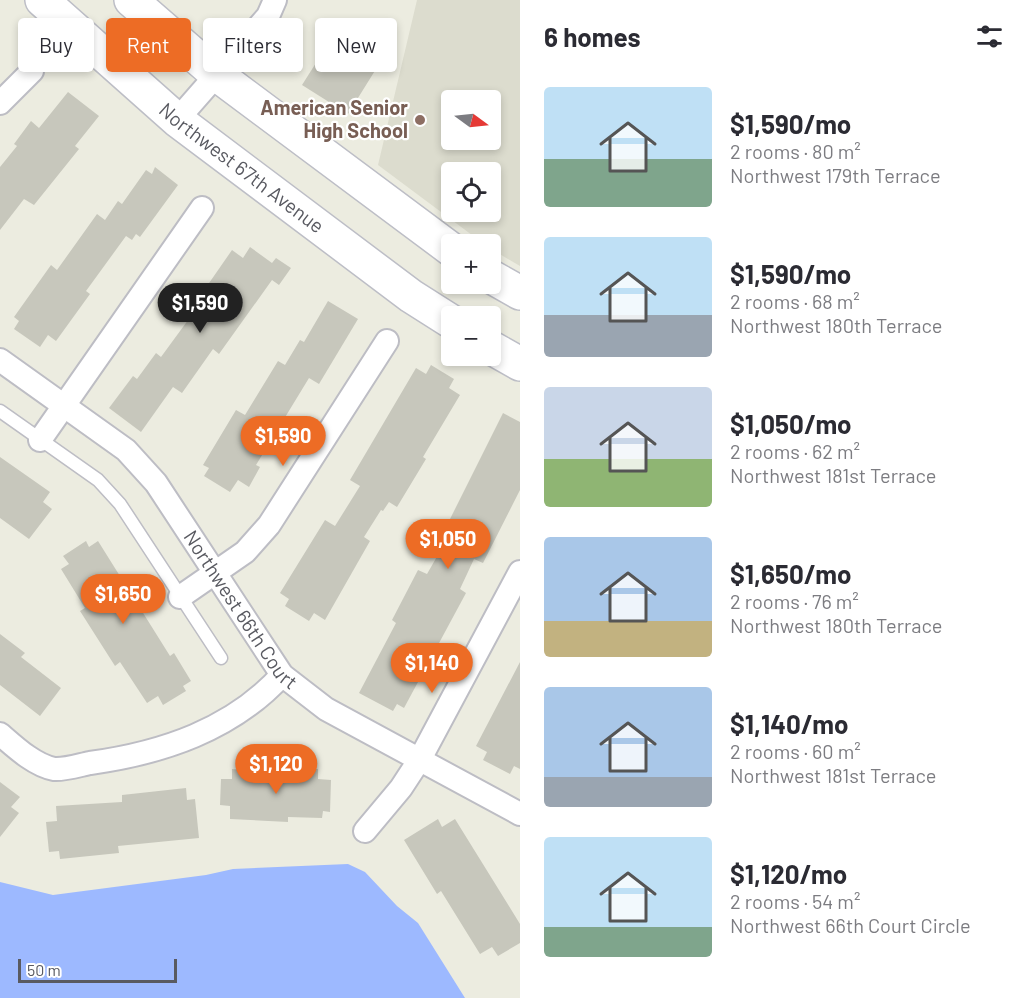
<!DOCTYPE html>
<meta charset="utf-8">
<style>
body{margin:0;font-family:Barlow,sans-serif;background:#f2f2f3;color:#2b2b33;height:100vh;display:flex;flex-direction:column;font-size:22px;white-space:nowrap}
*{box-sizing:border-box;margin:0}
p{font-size:20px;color:#7c7c81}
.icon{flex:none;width:33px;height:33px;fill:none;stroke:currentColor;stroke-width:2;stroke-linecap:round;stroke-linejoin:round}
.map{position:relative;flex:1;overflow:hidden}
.side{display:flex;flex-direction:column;background:#fff;width:510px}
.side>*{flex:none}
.banner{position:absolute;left:18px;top:18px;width:411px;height:54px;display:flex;gap:12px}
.needle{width:39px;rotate:105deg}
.buttons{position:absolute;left:441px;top:90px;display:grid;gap:12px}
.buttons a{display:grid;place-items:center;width:60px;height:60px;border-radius:6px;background:#fff;box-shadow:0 3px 9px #0003;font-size:30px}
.scale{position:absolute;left:18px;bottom:15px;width:159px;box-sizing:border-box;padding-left:6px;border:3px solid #595a61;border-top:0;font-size:16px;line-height:21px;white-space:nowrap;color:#595a61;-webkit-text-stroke:4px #fff;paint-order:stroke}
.price{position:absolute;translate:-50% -51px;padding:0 14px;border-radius:21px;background:#ed6c25;color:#fff;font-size:20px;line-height:39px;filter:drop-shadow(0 2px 3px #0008)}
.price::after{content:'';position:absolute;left:50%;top:36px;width:18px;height:14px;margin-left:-9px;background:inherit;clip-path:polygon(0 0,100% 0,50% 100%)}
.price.on{background:#222;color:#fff}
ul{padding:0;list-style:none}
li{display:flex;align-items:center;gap:18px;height:150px;padding:0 24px}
li span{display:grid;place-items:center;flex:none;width:168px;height:120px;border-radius:6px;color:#555}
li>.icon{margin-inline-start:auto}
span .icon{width:72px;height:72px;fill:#fffc;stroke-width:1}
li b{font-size:26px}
h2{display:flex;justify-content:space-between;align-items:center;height:72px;padding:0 24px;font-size:26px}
.tag{padding:0 21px;border-radius:6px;background:#fff;box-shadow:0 3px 9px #0003;font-size:21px;line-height:54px}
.tag.on{background:#ed6c25;color:#fff}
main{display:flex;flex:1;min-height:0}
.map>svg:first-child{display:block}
.education{fill:#dcdcce;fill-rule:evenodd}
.water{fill:#9db9ff}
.building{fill:#c7c7bc}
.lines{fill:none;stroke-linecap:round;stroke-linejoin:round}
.service-casing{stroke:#bdbdc4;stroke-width:15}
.minor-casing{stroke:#bdbdc4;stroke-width:26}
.secondary-casing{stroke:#bdbec6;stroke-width:36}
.service{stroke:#fff;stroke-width:12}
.minor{stroke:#fff;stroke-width:22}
.secondary{stroke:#fff;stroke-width:33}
.education-dot{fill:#8d6e63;stroke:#fff;stroke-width:2}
.labels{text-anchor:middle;stroke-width:4.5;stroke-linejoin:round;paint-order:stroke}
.education-label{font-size:20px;font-weight:bold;fill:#785e54;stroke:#fff;text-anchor:end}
.street-label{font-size:20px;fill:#595a61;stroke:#fff}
</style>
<main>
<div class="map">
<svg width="520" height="998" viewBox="0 0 520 998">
<rect width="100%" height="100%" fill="#ecece0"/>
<!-- education -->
<path class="education" d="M417 0H520V266L491 249 490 244H484L378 165ZM452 100H490V140H452ZM452 172H490V212H452Z"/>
<!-- water -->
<path class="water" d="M348 864 365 872 397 906 418 923 465 998H0V882L53 895 206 875 233 869Z"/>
<!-- building -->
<path class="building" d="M340 25 386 53 348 114 302 85Z
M68 92 99 116 75 146 79 149 34 205 24 199 0 230V167L17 146 14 144 31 121 39 128Z
M155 167 178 185 140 237 136 234 132 240 126 236 86 291 90 294 56 341 48 335 40 347 14 329 19 321 14 317 51 265 57 270 97 214 105 220 118 201 122 204 146 170 152 174Z
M250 247 272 263 276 258 291 268 279 285 272 280 219 354 213 349 182 393 173 387 141 432 109 408 133 376 137 379 156 353 161 357 202 301 198 299 232 250 243 258Z
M328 301 358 319 319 384 309 378 256 465 260 467 249 487 238 480 230 492 204 476 209 468 203 465 236 410 245 415 278 361 285 365 300 340 304 342Z
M431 365 454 379 449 388 460 395 423 457 426 459 397 507 389 502 383 511 381 510 364 537 370 541 325 620 314 613 309 621 285 606 289 599 280 593 325 520 335 526 360 486 350 480 416 368 426 374Z
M503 413 520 422V490L483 563 474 559 460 589 466 593 404 708 397 704 393 711 359 693 396 623 392 620 418 570 427 574 447 539 441 537Z
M0 457 50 492 43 502 52 509 29 539 0 518Z
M86 541 89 547 98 541 170 656 174 653 191 681 183 686 186 691 163 705 158 696 147 703 120 662 115 666 80 611 85 608 61 569 69 564 63 556Z
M0 634 25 653 21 657 61 688 40 716 0 685Z
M520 662V769L514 766 510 774 483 760 487 752 476 746Z
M297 768 318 769V779L331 780 330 812 323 811 322 818 288 817V822L230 819V806L220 805 221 779H232V769L297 775Z
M0 782 20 797 11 807 19 813 0 837Z
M186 788 187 800 195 799 199 838 118 846 119 853 60 859 59 851 49 852 46 822 57 821 56 806 122 802V795Z
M438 819 442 827 455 819 520 924V943L498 956 492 947 480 954 441 891 437 894 404 840Z"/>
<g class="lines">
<defs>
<path id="service" d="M0 411 98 480 120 504 221 658"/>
<g id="minor">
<path d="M0 103 32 71"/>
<path d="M177 120 268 16 275 0"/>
<path id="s1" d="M0 360 126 450 156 483 282 675 326 709 520 814"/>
<path d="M40 440 202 208"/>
<path d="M180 597 245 552 269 525 387 341"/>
<path d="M0 734C15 747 34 765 54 769 64 770 80 765 90 763 162 753 232 730 282 675"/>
<path d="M365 831 401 788 420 759 520 572"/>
</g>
<g id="secondary">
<path id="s2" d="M42 0 177 120 411 296 452 322"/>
<path d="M131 0 216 74 452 250"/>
<path d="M490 276 520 293"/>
<path d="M490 347 520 364"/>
</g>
</defs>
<!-- service casing -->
<use href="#service" class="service-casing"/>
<!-- minor casing -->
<use href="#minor" class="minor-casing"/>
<!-- secondary casing -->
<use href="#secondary" class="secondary-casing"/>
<!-- service -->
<use href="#service" class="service"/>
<!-- minor -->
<use href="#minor" class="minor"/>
<!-- secondary -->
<use href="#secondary" class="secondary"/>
</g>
<!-- markers -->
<circle class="education-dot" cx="420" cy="120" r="6"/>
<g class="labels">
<!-- education labels -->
<g class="education-label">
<text x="408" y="115">American Senior<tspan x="408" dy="23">High School</tspan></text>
</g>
<!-- street labels -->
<g class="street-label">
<text dy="7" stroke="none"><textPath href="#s2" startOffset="261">Northwest 67th Avenue</textPath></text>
<text dy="7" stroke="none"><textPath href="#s1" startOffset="352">Northwest 66th Court</textPath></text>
</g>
</g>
</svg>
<div class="buttons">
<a><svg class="needle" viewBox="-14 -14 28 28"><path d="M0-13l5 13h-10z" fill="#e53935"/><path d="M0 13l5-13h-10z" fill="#7c7c81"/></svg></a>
<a><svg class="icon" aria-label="locate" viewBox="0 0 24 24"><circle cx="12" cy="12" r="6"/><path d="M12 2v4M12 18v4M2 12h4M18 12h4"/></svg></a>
<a>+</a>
<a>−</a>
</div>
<div class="scale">50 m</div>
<b class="price on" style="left:200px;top:334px">$1,590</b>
<b class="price" style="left:283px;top:467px">$1,590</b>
<b class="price" style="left:448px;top:570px">$1,050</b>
<b class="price" style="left:123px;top:625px">$1,650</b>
<b class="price" style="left:432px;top:694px">$1,140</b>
<b class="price" style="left:276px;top:795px">$1,120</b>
<div class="banner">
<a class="tag">Buy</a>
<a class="tag on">Rent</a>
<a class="tag">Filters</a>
<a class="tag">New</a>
</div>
</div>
<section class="side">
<h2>6 homes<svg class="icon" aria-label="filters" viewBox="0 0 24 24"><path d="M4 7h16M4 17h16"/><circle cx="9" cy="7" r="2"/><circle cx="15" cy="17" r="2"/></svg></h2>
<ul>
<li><span style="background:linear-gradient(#bfe0f5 60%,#7fa58c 0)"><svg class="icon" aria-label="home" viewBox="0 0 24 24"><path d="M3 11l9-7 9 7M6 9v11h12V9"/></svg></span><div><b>$1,590/mo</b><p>2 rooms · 80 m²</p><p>Northwest 179th Terrace</p></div></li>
<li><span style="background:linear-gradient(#bfe0f5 65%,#9aa5b1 0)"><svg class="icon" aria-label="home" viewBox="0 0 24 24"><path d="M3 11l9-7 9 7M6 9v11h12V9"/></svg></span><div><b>$1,590/mo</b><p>2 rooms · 68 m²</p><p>Northwest 180th Terrace</p></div></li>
<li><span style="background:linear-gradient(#c9d6e8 60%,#8fb573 0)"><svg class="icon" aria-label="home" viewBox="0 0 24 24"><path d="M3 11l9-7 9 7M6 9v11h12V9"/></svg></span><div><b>$1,050/mo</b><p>2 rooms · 62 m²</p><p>Northwest 181st Terrace</p></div></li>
<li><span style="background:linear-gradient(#a9c7e8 70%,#c2b280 0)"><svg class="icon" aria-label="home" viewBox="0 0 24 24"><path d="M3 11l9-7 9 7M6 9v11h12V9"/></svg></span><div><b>$1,650/mo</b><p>2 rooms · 76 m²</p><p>Northwest 180th Terrace</p></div></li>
<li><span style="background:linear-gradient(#a9c7e8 75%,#9aa5b1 0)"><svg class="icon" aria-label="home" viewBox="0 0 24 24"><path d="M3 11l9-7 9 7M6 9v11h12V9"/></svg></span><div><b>$1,140/mo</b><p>2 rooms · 60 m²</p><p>Northwest 181st Terrace</p></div></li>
<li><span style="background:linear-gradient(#bfe0f5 75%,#7fa58c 0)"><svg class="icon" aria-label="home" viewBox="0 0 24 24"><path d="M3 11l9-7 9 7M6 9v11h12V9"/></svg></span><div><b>$1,120/mo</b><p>2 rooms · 54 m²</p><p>Northwest 66th Court Circle</p></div></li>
</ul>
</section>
</main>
